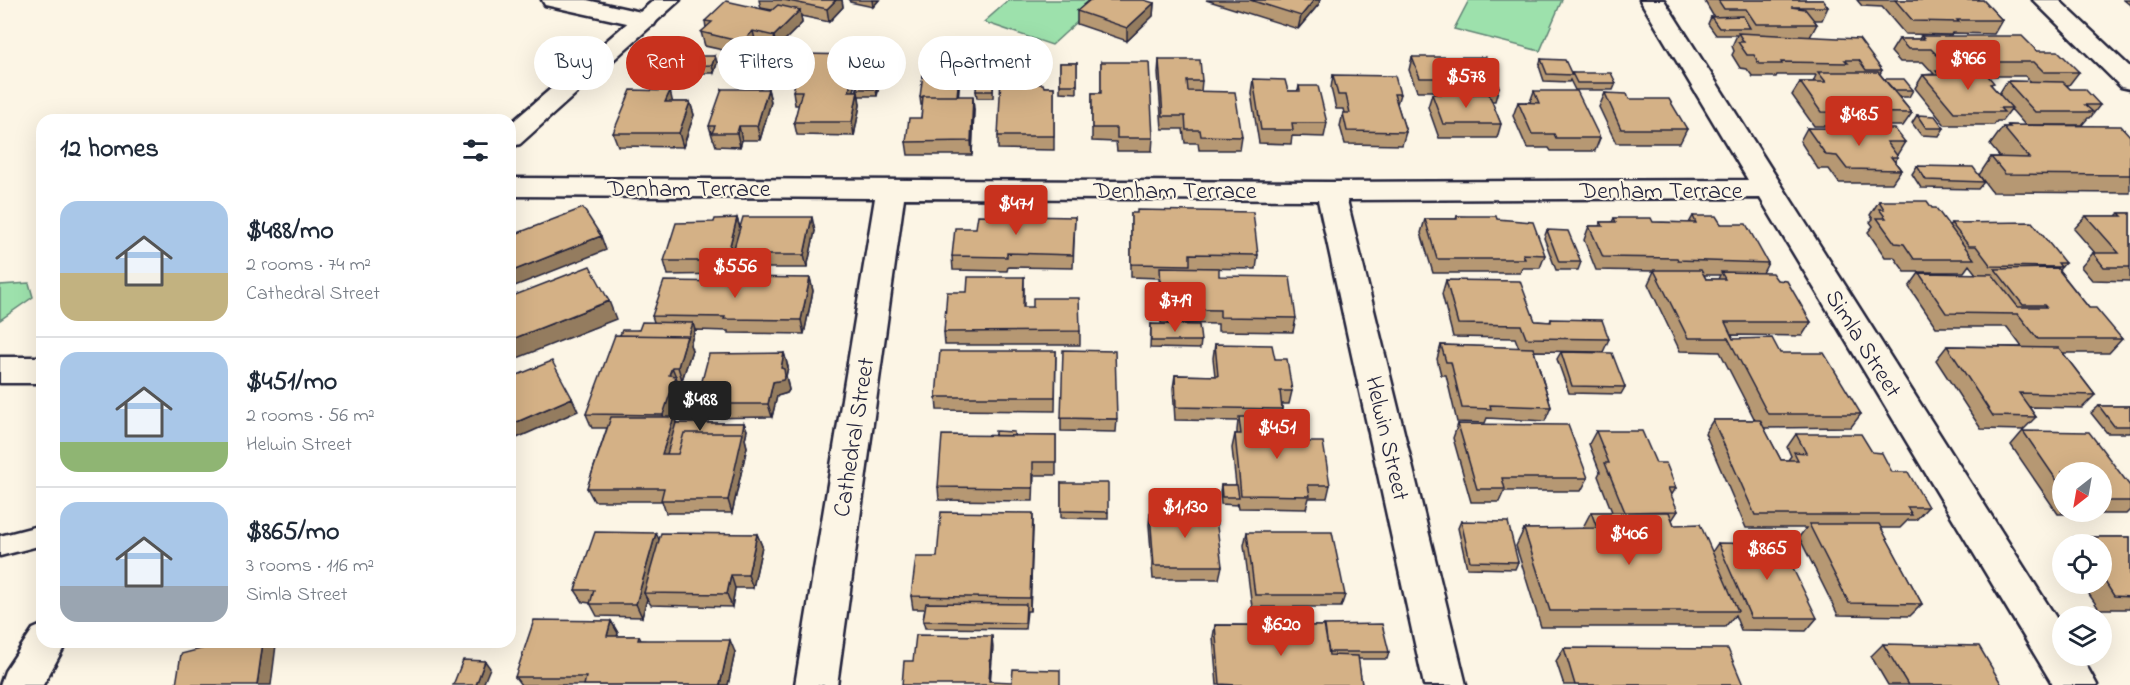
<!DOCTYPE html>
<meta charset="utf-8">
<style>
body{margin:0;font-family:"Indie Flower",sans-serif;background:#f2f2f3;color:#1f2937;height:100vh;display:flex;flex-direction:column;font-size:22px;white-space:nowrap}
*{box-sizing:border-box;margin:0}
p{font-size:20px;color:#747a83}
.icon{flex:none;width:33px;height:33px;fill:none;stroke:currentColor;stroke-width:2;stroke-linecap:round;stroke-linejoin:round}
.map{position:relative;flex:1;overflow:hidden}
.drawer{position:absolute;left:36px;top:114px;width:480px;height:534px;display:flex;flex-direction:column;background:#fff;border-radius:18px;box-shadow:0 6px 24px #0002}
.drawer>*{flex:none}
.guide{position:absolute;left:534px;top:36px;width:570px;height:54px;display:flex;gap:12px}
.needle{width:39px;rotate:211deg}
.tools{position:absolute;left:2052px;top:462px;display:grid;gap:12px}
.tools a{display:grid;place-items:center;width:60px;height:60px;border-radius:50%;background:#fff;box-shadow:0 6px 24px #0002;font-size:30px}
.price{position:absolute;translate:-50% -51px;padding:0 14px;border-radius:6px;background:#c8321e;color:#fff;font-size:20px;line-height:39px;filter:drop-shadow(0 2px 3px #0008)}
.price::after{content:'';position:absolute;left:50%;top:36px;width:18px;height:14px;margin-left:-9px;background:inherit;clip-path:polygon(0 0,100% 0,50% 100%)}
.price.selected{background:#222;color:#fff}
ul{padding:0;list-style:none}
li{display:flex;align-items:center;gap:18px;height:150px;padding:0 24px}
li+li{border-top:2px solid #e0e1e3}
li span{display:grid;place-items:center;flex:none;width:168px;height:120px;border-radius:18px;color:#555}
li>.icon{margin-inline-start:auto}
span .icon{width:72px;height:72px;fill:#fffc;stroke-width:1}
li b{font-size:26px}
h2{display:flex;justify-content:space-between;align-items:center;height:72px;padding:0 24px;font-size:26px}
.chip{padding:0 21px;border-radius:27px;background:#fff;box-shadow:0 6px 24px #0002;font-size:21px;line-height:54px}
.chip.selected{background:#c8321e;color:#fff}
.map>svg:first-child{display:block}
.green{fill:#9de1ac;stroke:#608274;stroke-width:1.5}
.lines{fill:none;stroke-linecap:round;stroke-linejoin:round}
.service-casing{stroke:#22223b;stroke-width:5}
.minor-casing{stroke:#22223b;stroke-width:5}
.tertiary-casing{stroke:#22223b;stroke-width:5}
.service{fill:#fcf5e5;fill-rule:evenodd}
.minor{fill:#fcf5e5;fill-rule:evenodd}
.tertiary{fill:#fcf5e5;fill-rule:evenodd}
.wall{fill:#b69873;stroke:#22223b;stroke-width:1.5;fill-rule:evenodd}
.shaded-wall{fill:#947c5e;stroke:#22223b;stroke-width:1.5}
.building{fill:#d4b186;stroke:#22223b;stroke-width:1.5}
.labels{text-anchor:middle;stroke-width:4.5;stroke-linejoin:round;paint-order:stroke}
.street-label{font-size:24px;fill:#22223b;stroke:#fcf5e5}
</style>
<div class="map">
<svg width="2130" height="685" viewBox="0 0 2130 685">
<rect width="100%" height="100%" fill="#fcf5e5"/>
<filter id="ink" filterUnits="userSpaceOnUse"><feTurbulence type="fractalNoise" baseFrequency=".0167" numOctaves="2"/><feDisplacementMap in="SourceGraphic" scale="12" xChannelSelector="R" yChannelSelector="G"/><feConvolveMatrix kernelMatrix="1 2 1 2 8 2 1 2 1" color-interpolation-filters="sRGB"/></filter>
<g filter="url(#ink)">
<!-- green -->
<path class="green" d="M1009 0H1101L1052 45 984 22Z
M1469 0H1562L1540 51 1454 29Z
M29 283 33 297 0 320V285Z"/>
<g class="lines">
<defs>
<path id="service" d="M42 525V545L0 556V536Z"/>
<path id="minor" d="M542 0H587L654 15 657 20 654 25 645 27 545 5Z
M1640 0H1664L2062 627V656H2081L2097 685H2053L1760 198 1347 200 1466 685H1424L1318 200 904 198 837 685H795L875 198 510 196V178L1330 182 1748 180Z
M2033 0H2059L2130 67V89L2121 87Z
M0 357H42V383H0Z"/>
<path id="tertiary" d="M654 0H680L520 144 510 147V124Z
M42 625V642H67L43 685H0L5 671 33 629Z"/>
</defs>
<!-- service casing -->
<use href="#service" class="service-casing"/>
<!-- minor casing -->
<use href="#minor" class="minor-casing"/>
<!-- tertiary casing -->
<use href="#tertiary" class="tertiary-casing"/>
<!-- service -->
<use href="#service" class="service"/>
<!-- minor -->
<use href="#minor" class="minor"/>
<!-- tertiary -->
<use href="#tertiary" class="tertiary"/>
</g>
<!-- wall -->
<path class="wall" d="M759 0H842L843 7 829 22 801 16 802 23 776 49 756 44 745 55 705 46 701 32 706 28 705 21 771 11 772 10 761 8Z
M849 0H879L873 7 850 2Z
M1206 0H1320L1319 4 1298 29Z
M1704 0H1823L1828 7 1822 20H1814L1817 24 1810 37 1882 70 1880 74 1884 79 1913 90 1909 97H1899L1912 113 1903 126H1814L1792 95 1800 82H1813L1816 75H1777L1776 77H1753L1747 69 1740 68 1732 55 1734 51 1732 46 1737 35H1716L1708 24 1711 17H1714Z
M1857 0H1983L2002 20 1994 34 1952 33 1951 35 1905 34 1882 7 1862 6Z
M2124 0H2130V5Z
M1154 3 1153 16 1127 41 1077 24V11Z
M1921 36 2037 51 2079 72 2069 85H2066L2070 89 2100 105 2090 118H2088L2082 125H2025L2011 109 2002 121H1997L1994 125H1945L1915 88 1923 75 1934 74 1923 62H1900L1891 52 1899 39H1919ZM1988 76H2025L2031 82 2007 81 1999 94 1992 86Z
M857 55 859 68 854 91H857V89L883 66 877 96H859L860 105 854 136 797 135 794 122 799 105H795L793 91Z
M715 56 717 63 714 73H674L671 66Z
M1412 57 1499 87 1495 101H1491L1501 124 1497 138H1439L1428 107 1432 94H1434L1433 91H1417L1409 70Z
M1541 59 1572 75V73L1616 83 1613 90H1575L1570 80 1569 82 1544 81 1539 66Z
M1159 60 1202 81 1201 91 1242 137 1240 150H1199L1198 143H1185L1183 129H1162L1158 73Z
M1101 62 1153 138 1152 151H1117L1116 142 1092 141V93H1101Z
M1060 63H1077V93L1060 92Z
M994 65 993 98H977L976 91Z
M960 73 958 96 974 109 972 155H908L906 142 921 118 923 105H921L920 97Z
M1333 75 1400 94 1397 104 1406 132 1402 145 1345 144 1340 126 1343 113H1344L1343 109H1336L1331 88Z
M1253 79 1288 91H1298L1299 86 1327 123 1324 137 1292 136 1291 144 1259 143 1251 93Z
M1039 84 1044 87H1054V150L998 149V136Z
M768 89 771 102 760 140H742L740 147 716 146 714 140 713 139 709 126Z
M1534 91 1600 138 1595 151H1551L1549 148H1527L1513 116 1518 102H1530Z
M1605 93 1629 99 1687 129 1680 143H1616L1599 107Z
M673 102H690L694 115 683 147 618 146 613 133Z
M1917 115 1944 128 1939 136 1921 135 1912 123Z
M2008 125 2130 136V193L1992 192 1979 175 1991 157H2000L1990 145 2003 127H2007Z
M1807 128 1905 142 1897 155 1898 157 1895 161 1901 170 1892 183H1839L1829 169H1818L1800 141Z
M1917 166 1984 182 1978 189 1921 188 1912 174Z
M1879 201 1932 208 1949 226 1951 223 2065 263 2059 270 2089 308 2122 339 2109 353H2063L2095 395 2082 408 2029 407 2036 417 2023 430 1981 429 1936 360 1947 346 2022 347 2007 327H1936L1909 287 1919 273 1976 274 1969 265 1964 272H1905L1894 257H1885L1868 232 1873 226 1870 222 1873 219 1870 215Z
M1131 213 1258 255 1256 269 1190 268 1219 276 1296 318 1293 332 1218 331V324L1161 323 1159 278 1131 277Z
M2119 213H2130V281L2092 280 2081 267 2093 253H2095L2074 229 2086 216H2116Z
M1457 216 1497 219 1545 255 1540 268H1522L1520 273H1433L1421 233 1425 219H1456Z
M1693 216 1721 224 1768 263 1763 273 1777 280 1811 322 1802 336 1732 335 1733 339 1780 353 1861 414 1851 427 1764 428 1781 460H1788L1791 456 1787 447 1796 434 1872 452 1928 507 1916 520H1908L1900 528H1881L1922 604 1910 616 1838 615 1799 537 1806 528H1746L1705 433 1713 420H1755L1720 352 1680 351 1648 284 1654 271 1596 270 1584 240 1589 226H1599L1601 222H1612L1614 218 1653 222 1689 223ZM1704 275H1720L1718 279H1706Z
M1075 217 1073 268 1008 267 1007 271 953 270 952 256Z
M737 218 740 228 815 231 807 268H736L734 260 730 274 668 275 664 261 714 222Z
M1547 230 1581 262 1578 270H1556L1544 238Z
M1024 277V307L1080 331V345H945L944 332Z
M810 278 813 291 804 334 728 333V331L695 330 690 345 692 350 682 380H677L681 389 672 417H674L676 423H744L747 430 745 439 747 447 732 513H666L662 501H594L587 488 607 428H592L586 414 620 335 639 330 654 322 652 316 735 282Z
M1446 280 1535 321 1550 322 1551 319 1609 339 1603 352 1534 351 1551 407 1545 421 1487 418 1485 423 1457 422 1446 375H1441L1437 359 1441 345 1519 348 1515 338 1453 337 1442 294Z
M1151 324 1201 341 1200 349 1150 348Z
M1215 344 1275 359 1292 391 1289 404H1282V409L1280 418 1282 434 1301 442 1330 485 1327 498H1309L1306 509 1239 508 1238 502 1237 505 1221 504 1220 492 1221 485H1236L1232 448 1235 434H1237V430L1238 421 1175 420 1173 388 1175 375 1215 376 1213 358Z
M1056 351 1055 411 937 410 936 397Z
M1561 352 1625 387 1621 394 1569 393 1557 359Z
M784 353 788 367 786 376 789 390 787 393 777 396 772 417 700 418 696 404Z
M2099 406H2130V433H2107L2091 413Z
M1061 418 1117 419 1116 432 1061 431Z
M1458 424 1588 478 1581 491H1504L1499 502H1471L1453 438Z
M1596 431 1656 463 1676 488 1671 496 1678 511 1672 520 1674 525 1712 552 1718 543 1817 618 1806 631 1741 630 1735 615 1725 627H1541L1516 546 1524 529H1582L1591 512H1612L1598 476 1600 472 1589 444Z
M2023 431 2130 486V510L2126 514H2058L2011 445ZM2062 472H2102V512H2062Z
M1014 436H1056V475H1034L1033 501 939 500 938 487Z
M1061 483 1108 512V519L1061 518Z
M1150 513 1222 566 1219 579H1153L1149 525Z
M1461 521 1518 562 1515 569 1467 568 1458 528Z
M1033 526 1030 611H1027L1025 629 925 628 923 621 925 609H913L911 596 937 557Z
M1247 532 1345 595 1341 607H1252L1244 545Z
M757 534 762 546 753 588H735L732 607 651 605 647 599 642 617 597 616 590 603 583 602 575 590 659 539Z
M2074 537H2130V609H2099L2082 584H2102V544H2065Z
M611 621 618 633 617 636H639L641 640 735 652 728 685H521L515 677Z
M1215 625 1324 626V625L1389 652 1387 659H1358L1362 685H1217L1213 637Z
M1883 644 2002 685H1888L1871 656Z
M1564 648 1743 685H1564L1556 661Z"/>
<!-- shaded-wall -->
<path class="shaded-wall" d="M836 0H842L843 7 829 22 827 9Z
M872 0H879L873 7Z
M1314 0H1320L1319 4 1298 29 1301 16Z
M1154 3 1153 16 1127 41V28Z
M800 10 802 23 776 49 774 36Z
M753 31 756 44 745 55 742 42Z
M857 55 859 68 851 105 849 91Z
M715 56 717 63 714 73 712 65Z
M882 59 883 66 877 96 876 89Z
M960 66V73L958 104 957 97Z
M768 89 771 102 760 140 757 126Z
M670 91 673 104 665 102Z
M858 91 860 105 854 136 852 122Z
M973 96 974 109 972 155 971 141Z
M690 102 694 115 683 147 679 133Z
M739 126 742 140 740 147 737 133Z
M812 217 815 231 807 268 804 255Z
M737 218 741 232 732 255 734 260 730 274 726 261Z
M601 236 606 250 510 288V272Z
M810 278 813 291 804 334 801 320Z
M609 301 616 319 510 361V340Z
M693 323 695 330 690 345 692 350 682 380 678 367 687 336Z
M784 353 788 367 786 376 789 390 787 393 777 396 772 417 768 404 773 382 781 368Z
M672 367 681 389 668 429 663 415 669 375Z
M572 398 578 411 510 441V425Z
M674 417 679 430 670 460 662 454Z
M744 423 747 430 745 439 747 447 732 513 728 500Z
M1033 513V526L1030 611V598Z
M656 533 662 546 644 593 647 599 642 617 636 604Z
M757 534 762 546 753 588 748 575Z
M731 575 735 588 732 607 727 594Z
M611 621 618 633 614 648 607 636Z
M992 636 993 648 990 685 989 681Z
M730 640 735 652 728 685H720Z
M263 642H273L276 645 271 685H257Z
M485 661 490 668 483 685H476Z"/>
<!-- building -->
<path class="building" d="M784 0H836L827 9Z
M1090 0H1144L1154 3 1127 28 1077 11Z
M1250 0H1314L1301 16Z
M1718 0H1823L1828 7H1791L1805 9 1817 24H1756L1746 9H1724Z
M1895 0H1983L2002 20H1957L1959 22 1913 21Z
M726 1 771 11 778 5 800 10 774 36 753 31 742 42 701 32 712 22 705 21Z
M1743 16 1750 28H1719L1711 17Z
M1738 33 1859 39 1882 70H1866L1859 60H1845L1848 63 1781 62 1782 64H1759L1754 55H1747L1738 42H1744Z
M1921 36H2022L2037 51H2058L2079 72H2044L2034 62H1944L1931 49H1908L1899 39H1924Z
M803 54 857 55 849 91H858L852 122H794L802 91H793Z
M675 56H715L712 65 671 66Z
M1412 57H1486L1499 87 1440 88 1437 78H1420Z
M978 58H994L993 91H976Z
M863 59H882L876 89H857Z
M1541 59 1565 60 1572 75 1547 74Z
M1159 60H1200L1202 81H1187L1188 91 1235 92 1242 137 1201 136 1200 130H1186L1185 116H1163Z
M1101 62H1149L1153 138H1117V128H1092V93H1101Z
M1060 63H1077V85H1060Z
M924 66H960L957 96H923V97H920Z
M1936 71H1984L1994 83 1990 84 2012 108H2000L2004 112H1954L1923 75H1939Z
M1818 72H1878L1912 113 1821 112 1800 82H1826Z
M1572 73H1611L1616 83H1577Z
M1333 75 1395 76 1400 94H1394L1406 132 1347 131 1343 113H1350L1346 95H1338Z
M1001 77H1039V84H1043L1044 87H1054V136H998Z
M1253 79 1285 80 1288 91H1300L1299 86H1318L1327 123H1292L1293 130H1261Z
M1884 79H1904L1913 90H1894Z
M2007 81 2063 82 2070 89H2085L2100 105H2085L2093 112H2035Z
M722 89H768L757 126H739L737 133H712L715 126H709Z
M631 90 670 91 665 102H690L679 133H613Z
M1534 91H1577L1600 138H1556L1554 134H1532L1518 102 1539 103Z
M1605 93 1627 94 1629 99H1669L1687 129H1621Z
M1432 94H1489L1501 124H1443Z
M923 96H973L971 141 906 142 909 118H921Z
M1917 115 1935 116 1944 128H1926Z
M2008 125 2121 126 2130 136V175L2005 174 1991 157 2029 158 2003 127H2010Z
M1807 128 1895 129 1905 142H1887L1898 157H1891L1901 170 1847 169 1837 156 1826 155Z
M1917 166 1973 167 1984 182 1926 180Z
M1879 201H1927L1932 208H1936L1974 259H1914L1904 244 1895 243 1877 218H1886L1879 209H1884Z
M583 208 601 236 510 272V236Z
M1137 210 1253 212 1258 255 1190 254V265L1131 264V213H1137Z
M2119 213H2130V267H2104L2093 253H2119L2086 216H2122Z
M978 215 1075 217 1073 255 1007 253V257L952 256 955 228H976Z
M1457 216H1496L1497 219 1533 222 1545 255 1523 254 1525 259H1437L1425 219H1457Z
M1693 216H1716L1721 224H1746L1768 263 1678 260 1677 258 1603 257 1589 226H1603L1601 222H1616L1614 218H1651L1653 222 1696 223Z
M743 217H812L804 255H732Z
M737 218 726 261H664L676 223 714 222 715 219Z
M2032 222 2065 263H2058L2061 267 1991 266 1976 246H1969L1951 223Z
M1547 230 1568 231 1581 262H1559Z
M590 266 609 301 510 340V297Z
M1160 267 1219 268V276L1290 277 1296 318 1220 317V310L1162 309Z
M2057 268 2089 308H2096L2122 339H2038L2018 314 1946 313 1919 273 1992 274 2018 307H2046L2044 305H2023L1995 269Z
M1654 270H1701L1706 279H1725L1721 272 1772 273 1777 280 1787 281 1811 322H1725L1733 339 1772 338 1780 353H1824L1861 414H1768L1728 338H1688Z
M736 277 810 278 801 320 724 319 725 317 652 316 664 281 735 282Z
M968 277H1024L1023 307H1033V298H1079L1080 331 944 332 947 292H967Z
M1446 280 1520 281 1535 321 1551 322V319L1602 320 1609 339 1526 338 1521 325 1458 324Z
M642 322 693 323 688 338 687 336 620 335 622 330H639Z
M1151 324 1199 325 1201 341H1151Z
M615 335 687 336 678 367H672L669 375 676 376 663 415 586 414Z
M1215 344 1272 345 1275 359H1287L1292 391H1280L1282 409 1176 407 1175 375 1218 376Z
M1441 345 1533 348 1551 407 1490 405 1491 409 1462 408 1451 362H1446Z
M1947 346 2059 348 2095 395 2019 393 2036 417 1993 416Z
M1063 350 1115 351 1117 419 1061 418Z
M940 351H1056L1055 397H936Z
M1561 352 1612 353 1625 387 1572 386Z
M784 353 781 368 784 369 785 376 783 380 773 382 768 404H696L709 354Z
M552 361 572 398 510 425V378Z
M2099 406H2130V426H2114Z
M611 417H674L662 454H678L684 433H743L728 500H661L664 488H587Z
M1239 417H1280L1282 434H1299L1301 442H1323L1330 485H1308L1310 496 1241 495 1235 434H1241Z
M1713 420H1760L1781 460H1798L1794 452 1806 453 1796 434H1861L1872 452 1882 453 1892 472H1908L1928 507H1907L1912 515H1755Z
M676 423H744L742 433H684L678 454H667Z
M1458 424 1568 425 1588 478H1502L1505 489H1477Z
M995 431 1014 432V436H995Z
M1596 431H1642L1656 463H1666L1676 488H1668L1678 511 1625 512 1605 463H1609Z
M2023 431 2089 432 2130 486V501H2102V472H2062V488Z
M942 435 1056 436V462H1033V488L938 487Z
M1061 483H1108V512L1061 511Z
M1221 485H1237L1239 497H1222Z
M1215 511 1222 566H1154L1150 513Z
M941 512 1033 513 1030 598 911 596 916 557H937Z
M1591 512H1669L1674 525 1700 524 1738 611H1550L1524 529 1597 528Z
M1461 521 1508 522 1518 562 1470 561Z
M1809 524H1879L1922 604 1849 603Z
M595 532 656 533 636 604H590L594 590H575Z
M1247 532H1332L1345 595H1255Z
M661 533 757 534 748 575H731L727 594 644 593Z
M2074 537H2130V597L2114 596 2102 577V544H2079Z
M1718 543 1781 544 1817 618H1751Z
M926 603 1026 604 1025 623 923 621Z
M534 620 611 621 607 636H639L638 640H730L720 685H584L586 677H515Z
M1382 624 1389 652H1329L1324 625Z
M1215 625 1325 626 1329 655 1358 656 1362 685H1236L1220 684Z
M916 635 992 636 989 681 1012 682 1013 669 1060 670V685H902L904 661H913Z
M228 642H263L257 685H176L181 654Z
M1883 644 1979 646 2002 685H1908Z
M1564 648 1728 649 1743 685H1575Z
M463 660 485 661 476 685H453Z"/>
</g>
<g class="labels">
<!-- street labels -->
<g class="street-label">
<text x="689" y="196">Denham Terrace</text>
<text x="1175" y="198">Denham Terrace</text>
<text x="1661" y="198">Denham Terrace</text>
<text transform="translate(1864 343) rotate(58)" y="8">Simla Street</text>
<text transform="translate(853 437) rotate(-81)" y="8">Cathedral Street</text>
<text transform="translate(1388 438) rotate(77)" y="8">Helwin Street</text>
</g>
</g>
</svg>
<div class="tools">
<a><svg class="needle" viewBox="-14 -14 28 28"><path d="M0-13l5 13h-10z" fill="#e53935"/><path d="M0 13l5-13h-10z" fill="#747a83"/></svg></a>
<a><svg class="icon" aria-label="locate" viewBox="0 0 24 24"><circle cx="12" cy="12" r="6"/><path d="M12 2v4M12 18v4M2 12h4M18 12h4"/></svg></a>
<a><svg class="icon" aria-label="layers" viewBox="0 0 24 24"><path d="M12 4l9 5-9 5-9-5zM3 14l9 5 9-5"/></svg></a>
</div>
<b class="price" style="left:1968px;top:91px">$966</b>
<b class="price" style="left:1466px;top:109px">$578</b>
<b class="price" style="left:1859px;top:147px">$485</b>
<b class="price" style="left:1016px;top:236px">$471</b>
<b class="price" style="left:735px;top:299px">$556</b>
<b class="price" style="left:1175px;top:333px">$719</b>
<b class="price selected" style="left:700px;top:432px">$488</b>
<b class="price" style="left:1277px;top:460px">$451</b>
<b class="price" style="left:1185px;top:539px">$1,130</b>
<b class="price" style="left:1629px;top:566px">$406</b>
<b class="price" style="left:1767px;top:581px">$865</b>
<b class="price" style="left:1281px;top:657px">$620</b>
<div class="guide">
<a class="chip">Buy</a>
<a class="chip selected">Rent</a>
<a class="chip">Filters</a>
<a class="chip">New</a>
<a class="chip">Apartment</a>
</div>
<section class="drawer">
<h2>12 homes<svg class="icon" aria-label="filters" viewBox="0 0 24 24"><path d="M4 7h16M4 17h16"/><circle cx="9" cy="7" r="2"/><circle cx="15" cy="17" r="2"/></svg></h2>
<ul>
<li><span style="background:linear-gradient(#a9c7e8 60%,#c2b280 0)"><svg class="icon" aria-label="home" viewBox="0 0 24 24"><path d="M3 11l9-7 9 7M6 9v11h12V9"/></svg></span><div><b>$488/mo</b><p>2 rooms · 74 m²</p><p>Cathedral Street</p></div></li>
<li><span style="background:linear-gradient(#a9c7e8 75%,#8fb573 0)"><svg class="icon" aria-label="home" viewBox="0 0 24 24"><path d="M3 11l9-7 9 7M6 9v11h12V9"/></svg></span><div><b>$451/mo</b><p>2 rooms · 56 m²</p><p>Helwin Street</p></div></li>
<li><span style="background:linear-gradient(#a9c7e8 70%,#9aa5b1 0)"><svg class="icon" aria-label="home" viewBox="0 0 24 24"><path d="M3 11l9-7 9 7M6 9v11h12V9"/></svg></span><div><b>$865/mo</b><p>3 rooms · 116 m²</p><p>Simla Street</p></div></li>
</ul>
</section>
</div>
